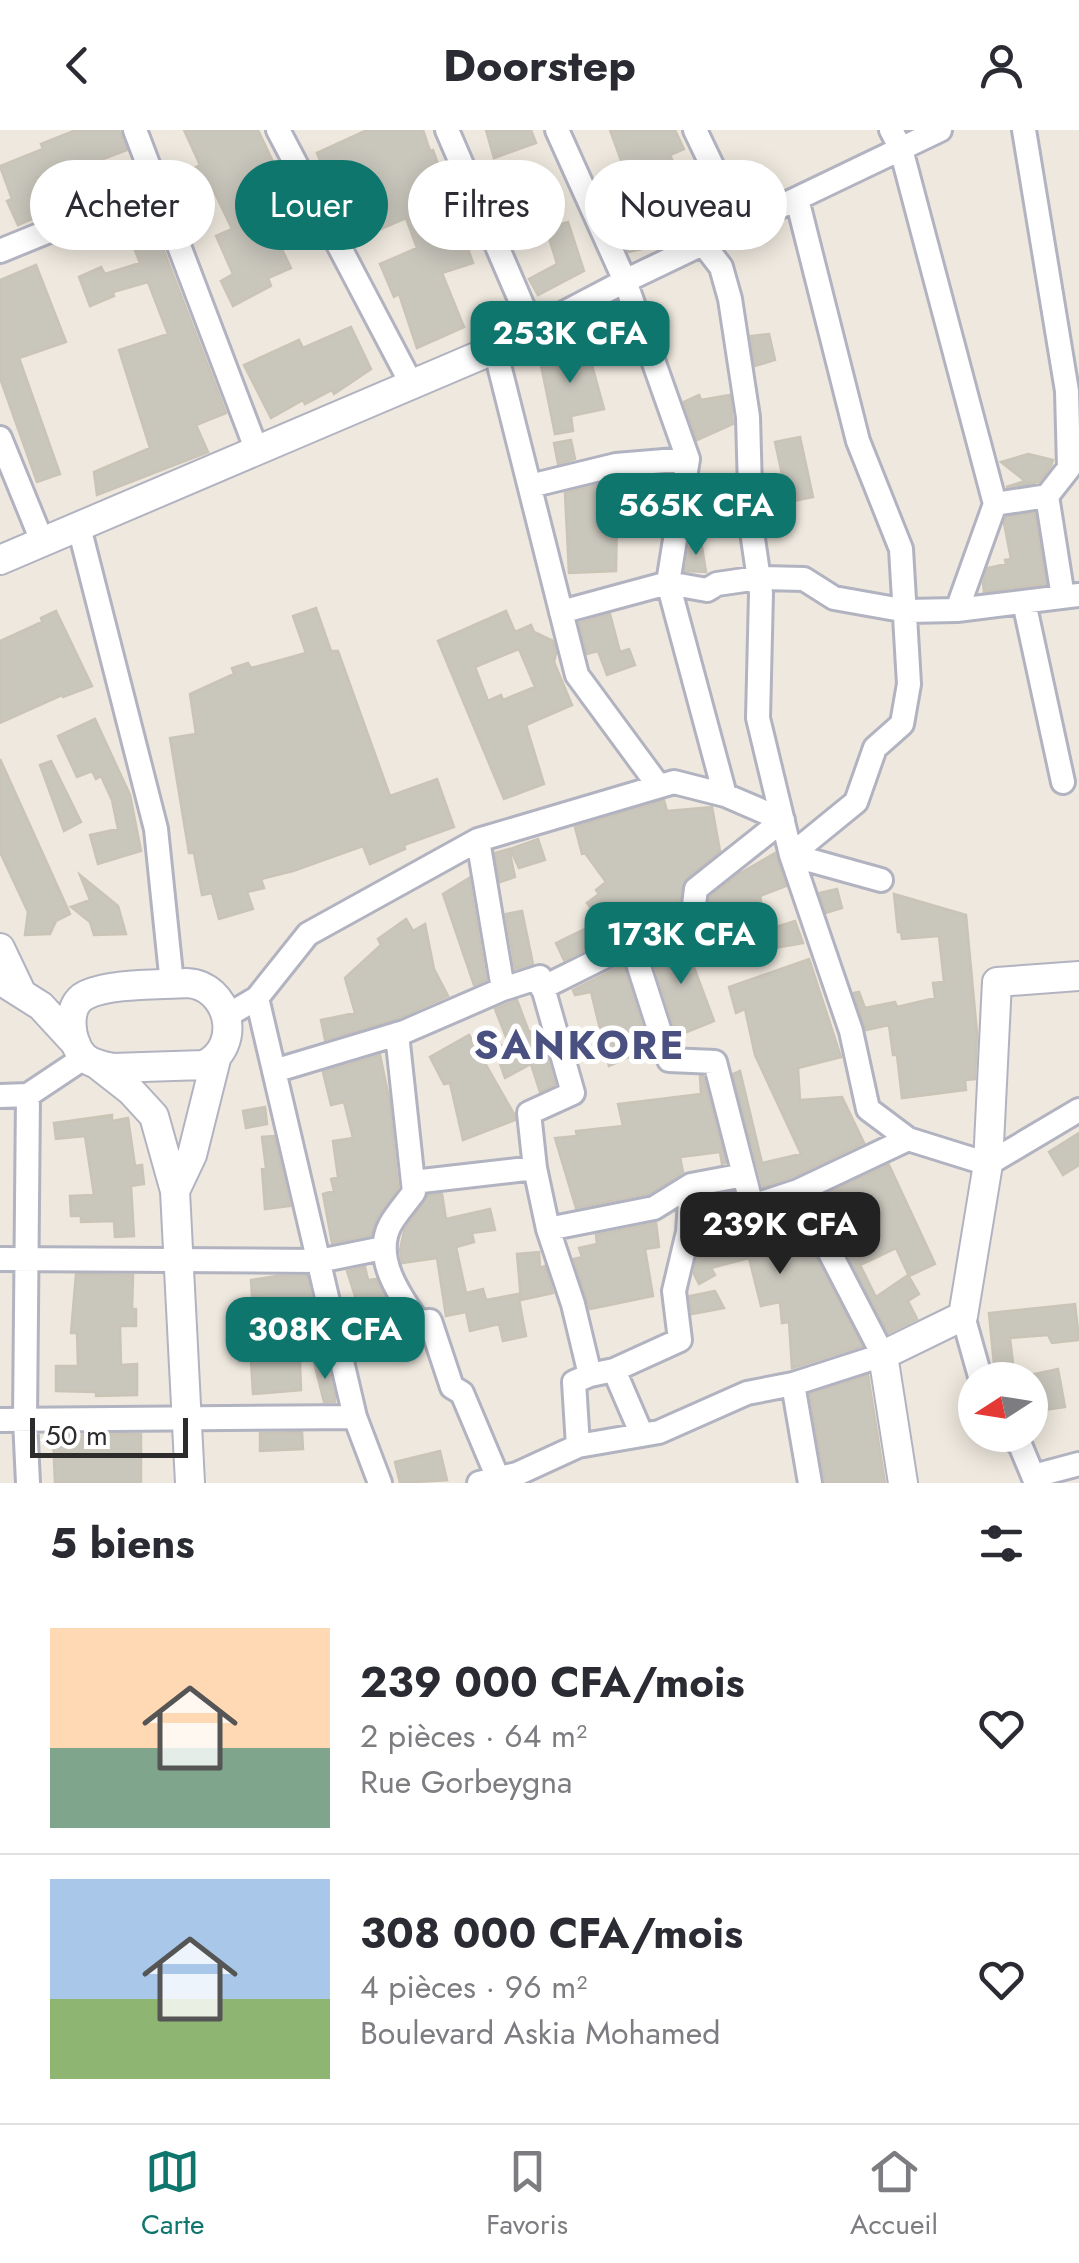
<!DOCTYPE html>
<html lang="fr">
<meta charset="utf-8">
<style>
body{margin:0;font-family:Jost,sans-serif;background:#f2f2f3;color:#2b2b33;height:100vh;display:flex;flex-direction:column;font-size:38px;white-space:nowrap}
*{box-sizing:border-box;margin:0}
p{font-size:32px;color:#7c7c81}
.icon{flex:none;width:55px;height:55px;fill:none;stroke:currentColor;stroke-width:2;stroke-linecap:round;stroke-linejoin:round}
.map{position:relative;height:1353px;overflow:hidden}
.panel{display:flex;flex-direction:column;background:#fff;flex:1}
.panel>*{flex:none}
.top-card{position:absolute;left:30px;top:30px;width:1020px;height:90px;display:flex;gap:20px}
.needle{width:65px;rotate:258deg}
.controls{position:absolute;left:958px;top:1232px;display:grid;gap:20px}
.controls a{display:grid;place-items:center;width:90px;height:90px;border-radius:50%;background:#fff;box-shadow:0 5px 25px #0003;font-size:50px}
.scale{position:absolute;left:30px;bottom:25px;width:158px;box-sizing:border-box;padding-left:10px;border:5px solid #2c2c2c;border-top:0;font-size:28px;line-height:35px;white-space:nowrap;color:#2c2c2c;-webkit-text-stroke:8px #fff;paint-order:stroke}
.price{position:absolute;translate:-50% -85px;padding:0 22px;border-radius:20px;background:#0f766e;color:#fff;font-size:32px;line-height:65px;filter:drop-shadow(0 2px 5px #0008)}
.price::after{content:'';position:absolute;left:50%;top:60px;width:30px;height:22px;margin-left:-15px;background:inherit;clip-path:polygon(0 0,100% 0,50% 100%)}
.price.active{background:#222;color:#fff}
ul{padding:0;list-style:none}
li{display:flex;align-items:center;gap:30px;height:250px;padding:0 50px}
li+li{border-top:2px solid #e1e1e2}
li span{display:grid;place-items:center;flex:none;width:280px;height:200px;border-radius:0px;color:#555}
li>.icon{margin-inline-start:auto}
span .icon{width:120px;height:120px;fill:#fffc;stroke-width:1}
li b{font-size:42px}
h2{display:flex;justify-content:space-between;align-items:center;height:120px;padding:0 50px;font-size:42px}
.tag{padding:0 35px;border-radius:45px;background:#fff;box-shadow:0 5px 25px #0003;font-size:35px;line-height:90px}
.tag.active{background:#0f766e;color:#fff}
header{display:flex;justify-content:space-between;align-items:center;height:130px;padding:0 50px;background:#fff;font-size:45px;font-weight:700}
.menu{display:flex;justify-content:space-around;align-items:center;height:140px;border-top:2px solid #e1e1e2;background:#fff;font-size:28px;color:#7c7c81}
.menu a{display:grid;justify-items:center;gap:5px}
.menu .active{color:#0f766e}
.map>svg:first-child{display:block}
.building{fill:#c9c6bc;stroke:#cac4b7;stroke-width:2.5;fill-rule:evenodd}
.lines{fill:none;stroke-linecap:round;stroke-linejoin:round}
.minor-casing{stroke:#b2b3c0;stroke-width:28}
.tertiary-casing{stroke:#b2b3c0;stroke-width:32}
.minor{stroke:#fff;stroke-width:22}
.tertiary{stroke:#fff;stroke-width:28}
.labels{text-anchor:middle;stroke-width:10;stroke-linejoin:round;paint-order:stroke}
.district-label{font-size:40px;font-weight:bold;letter-spacing:2.5px;fill:#4a507f;stroke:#fff}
</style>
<header><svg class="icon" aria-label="back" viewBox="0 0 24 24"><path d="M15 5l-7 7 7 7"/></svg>Doorstep<svg class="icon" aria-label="person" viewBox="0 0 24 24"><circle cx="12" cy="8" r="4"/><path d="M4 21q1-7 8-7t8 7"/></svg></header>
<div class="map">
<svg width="1079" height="1353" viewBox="0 0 1079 1353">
<rect width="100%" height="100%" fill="#eee8de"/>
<!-- building -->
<path class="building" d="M76 0H119L127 20 103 29 115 58 100 64 82 30 35 49 48 82 18 95 7 71 12 69 0 36 43 19 41 14Z
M184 0H258L283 53 256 66 291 138 268 148 271 156 233 176 221 151 233 144 216 106 232 99 213 59 190 71 178 46 200 35Z
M367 0H423L430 21 433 20 473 133 442 143 464 197 417 218 399 164 394 167 380 134 417 118 406 88 360 108 335 49 329 52 317 23Z
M486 0H531L536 13 494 28Z
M610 0H675L684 19 670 25 678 43 648 57 656 72 665 114 628 122 604 69 630 55Z
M542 58 556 91 519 107 504 74Z
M151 87 226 283 196 295 208 322 97 365 94 342 150 318 119 220 168 204 148 152 113 162 114 166 90 176 79 147 101 137 105 144 140 133 126 97Z
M568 92 584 141 538 165 529 149 557 134 546 98Z
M36 135 66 212 19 228 60 344 37 352 0 248V150Z
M351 197 371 239 334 264 332 260 305 274 303 270 271 288 244 235 299 210 303 218Z
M769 204 775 230 755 236 751 206Z
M586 213 604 279 571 286 573 301 555 304 541 235 545 234 543 226Z
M699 265 701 270 730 265 733 294 697 310 684 272Z
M800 307 813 367 788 372 775 312Z
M571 310 575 329 558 334 554 313Z
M1028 324 1053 330 1051 336 1039 352 1006 357 1025 351 1001 332Z
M604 353 606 382H617L616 441 569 443 565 363Z
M1035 383 1046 454 984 462 983 453 988 438 1006 434 1005 430 1011 429 1004 393 1006 387Z
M701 411 706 442 685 441 690 413Z
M316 478 331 521H338L390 666 437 649 454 697 404 715 405 719 370 734 363 716 293 741 261 749 264 758 247 762 253 779 219 789 212 763 202 765 194 723H189L170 608 196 604 190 564 234 544 232 538 248 533 251 538 306 523 293 486Z
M56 481 92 556 63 567 62 565 0 593V511L42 492 41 488Z
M506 481 515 502 531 495 534 502 553 511 556 523 554 532 572 575 526 595 544 654 504 669 438 511ZM519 519 535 557 503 570 501 565 488 571 475 537Z
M610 484 620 522 629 519 635 535 607 545 598 521 587 524 579 493Z
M95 589 130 665 141 721 98 734 90 705 118 699 112 670 101 646 96 649 92 641 77 647 58 606Z
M0 629 70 784 56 791 50 804 25 805 28 782 0 722Z
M51 631 81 692 64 701 40 635Z
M664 670 667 681 712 677 720 721 686 748 679 773 564 830 556 813 601 791 587 773 599 764 596 760 606 752 585 723 582 724 575 697Z
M538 709 545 730 519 738 510 719Z
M509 719 515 747 500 752 495 723Z
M775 723 786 756 760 766 766 800 795 791 803 813 724 827 708 781 710 767 739 744Z
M80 745 118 776 126 804 94 805 90 792 71 777 90 770Z
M469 748 486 850 474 855 443 764Z
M837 759 842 778 826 783 820 763Z
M894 764 966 785 977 903 975 949 965 950 966 960 902 968 897 925H893L889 895 866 900 854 863 859 862 865 878 895 872 897 877 935 868 933 853 944 852 939 806 902 809 901 802H898Z
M522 781 533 834 515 839 506 784Z
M406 789 413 801 425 794 434 839 448 866 399 888 325 910 321 890 355 883 345 848 381 815 378 809Z
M682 805 714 891 677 906 650 821Z
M809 829 841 927 798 938 800 970 842 967 864 1013 792 1047 763 1057 733 944 740 941 762 1033 801 1024 755 925 745 879 736 883 729 857Z
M623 835 649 918 609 936 591 862 575 865 573 860Z
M517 870 529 902 539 899 555 955 540 962 531 934 505 948 495 919 508 912 495 879Z
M469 905 514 984 515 990 463 1010 450 953 444 954 430 927Z
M380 925 389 968 398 1058 377 1087 371 1105 332 1113 323 1064 334 1061 331 1049 338 1047 333 1011 353 1008 344 972 331 975 323 942Z
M700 946H703L726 1033 722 1034 720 1022 680 1027 683 1042 648 1064 576 1078 555 1008 577 1006 576 1001 623 996 618 974 701 964Z
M265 977 267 994 246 998 243 981Z
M112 985V991L128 988 135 1036 142 1035 144 1054 131 1056 134 1106 115 1107 114 1091 81 1092V1086H71L70 1066 94 1065 85 1006 56 1009 54 993Z
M1079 1003V1035L1063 1045 1049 1022Z
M274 1006 290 1076 265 1079 262 1039 266 1038 262 1007Z
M889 1035 935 1134 909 1146 896 1118 860 1135 876 1167 908 1145 919 1164 908 1171 917 1189 888 1203 818 1068Z
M733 1062 738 1081 748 1090 791 1079 862 1216 792 1238 789 1192 782 1193 780 1172 761 1176 749 1128 711 1138 715 1145 699 1154 694 1144 704 1081 731 1079 727 1067Z
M442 1064 446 1089 490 1079 495 1100 472 1103 474 1112 456 1117 466 1163 483 1159 486 1170 518 1164 526 1206 503 1211 499 1194 470 1201 466 1182 446 1186 437 1128 402 1133 400 1120 404 1101 428 1065Z
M656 1093 659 1117 645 1119 653 1166 590 1179 574 1129 582 1127 579 1118 597 1114 596 1105Z
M539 1122 540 1138 545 1136 553 1163 521 1170 517 1124Z
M365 1137 368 1150 376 1149 394 1183 389 1186 392 1201 368 1207 347 1141Z
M76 1144 133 1145 132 1179H136V1196H120L121 1235 137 1234V1265L96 1266V1262L56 1261V1236H78L77 1203H71Z
M277 1146H307L318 1199 299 1202 301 1260 253 1264 251 1230 239 1231 238 1206 259 1201 257 1166H252L251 1150Z
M715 1161 724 1178 692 1184 690 1166Z
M1075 1174 1079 1210 1052 1213 1048 1205 1010 1208 1014 1243 995 1245 989 1183Z
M326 1231 335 1267V1272H324L314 1232Z
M1058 1239 1065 1277 1030 1282V1245Z
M868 1245 885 1353H825L810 1264Z
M302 1302 303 1319 260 1321V1303Z
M141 1304V1353H55L53 1305Z
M440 1321 447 1350 400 1353 395 1332Z"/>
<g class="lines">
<defs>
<path id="minor" d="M135 0 257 321
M278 0 412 255
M447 0 533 200
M557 0 625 151 688 329 668 453 725 665
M695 0 741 96
M891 0 901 19 995 374 957 480
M1024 0 1067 261 1069 338 1047 366 1063 467
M704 115 721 137 730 169 748 287 751 395 761 463 758 588 791 725 851 901 868 979 908 1009 988 1034 1079 980
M0 121 157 57
M0 308 42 411
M530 356 616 335 688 329
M995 374 1047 366
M79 397 156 699 172 854
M1024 472 1063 652
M561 482 668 453 707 460 717 454 758 448 804 449 834 468 907 481 957 480 1079 465
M658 655 577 545 495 219 625 151 940 0
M791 725 856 672 875 618 902 594 909 554 901 419 858 311 797 69
M791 725 881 750
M632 815 669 930 715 932 752 1076 798 1061 908 1009
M503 859 540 847 573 963 529 983 535 1038 548 1099 573 1174 590 1245 614 1240 680 1210 674 1161 688 1102 691 1055 744 1045
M257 868 355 1287 380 1353
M225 887 257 868 308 804 478 710 674 652 725 665 783 690 696 759 693 783 542 858
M397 904 414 1062C406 1073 396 1084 390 1095 373 1128 400 1166 418 1192L430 1191 452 1257 462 1263 500 1353
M274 941 404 902 503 859 478 710
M0 966 28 965 85 927
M413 1052 535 1038
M548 1099 654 1078 691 1055
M0 1129 319 1131 383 1118
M963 1186 981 1250
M614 1240 642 1305
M793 1254 810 1353
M0 1290 355 1287
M1012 1305 1021 1317 1036 1353
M578 1316 574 1252 590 1245
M1034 1346 1079 1334
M28 1353 25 1290 28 965
M479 1353 517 1344 578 1316 659 1302 747 1263 793 1254 883 1225 798 1061"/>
<path id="tertiary" d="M0 430 495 219
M0 818 20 860
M0 850 41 876 76 914
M187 853C229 855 244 916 204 935L113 938C103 936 92 934 84 927 69 912 65 875 86 865 110 853 160 855 187 853Z
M99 936 131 961 154 986 175 1061 190 1353
M175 1061 192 1025 216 929
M903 1353 883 1225 963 1186 988 1034 997 852 1079 846"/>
</defs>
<!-- minor casing -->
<use href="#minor" class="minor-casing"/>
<!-- tertiary casing -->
<use href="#tertiary" class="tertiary-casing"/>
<!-- minor -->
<use href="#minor" class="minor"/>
<!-- tertiary -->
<use href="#tertiary" class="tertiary"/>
</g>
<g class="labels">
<!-- district labels -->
<g class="district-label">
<text x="580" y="929">SANKORE</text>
</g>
</g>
</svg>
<div class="controls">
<a><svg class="needle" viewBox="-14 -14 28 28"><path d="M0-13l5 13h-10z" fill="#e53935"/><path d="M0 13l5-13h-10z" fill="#7c7c81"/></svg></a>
</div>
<div class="scale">50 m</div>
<b class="price" style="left:570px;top:256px">253K CFA</b>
<b class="price" style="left:696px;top:428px">565K CFA</b>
<b class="price" style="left:681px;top:857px">173K CFA</b>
<b class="price active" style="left:780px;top:1147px">239K CFA</b>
<b class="price" style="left:325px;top:1252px">308K CFA</b>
<div class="top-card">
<a class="tag">Acheter</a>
<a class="tag active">Louer</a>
<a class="tag">Filtres</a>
<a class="tag">Nouveau</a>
</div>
</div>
<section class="panel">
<h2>5 biens<svg class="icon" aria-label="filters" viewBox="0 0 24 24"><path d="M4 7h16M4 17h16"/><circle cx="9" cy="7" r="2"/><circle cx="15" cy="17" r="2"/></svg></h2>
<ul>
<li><span style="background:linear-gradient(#ffd9b3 60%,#7fa58c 0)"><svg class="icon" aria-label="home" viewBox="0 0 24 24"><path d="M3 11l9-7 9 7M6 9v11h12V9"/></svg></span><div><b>239 000 CFA/mois</b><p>2 pièces · 64 m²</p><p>Rue Gorbeygna</p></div><svg class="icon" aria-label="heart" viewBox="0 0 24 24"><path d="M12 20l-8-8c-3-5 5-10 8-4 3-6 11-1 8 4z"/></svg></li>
<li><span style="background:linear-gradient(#a9c7e8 60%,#8fb573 0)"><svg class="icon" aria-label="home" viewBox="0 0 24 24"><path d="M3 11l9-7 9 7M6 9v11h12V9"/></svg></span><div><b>308 000 CFA/mois</b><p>4 pièces · 96 m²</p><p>Boulevard Askia Mohamed</p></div><svg class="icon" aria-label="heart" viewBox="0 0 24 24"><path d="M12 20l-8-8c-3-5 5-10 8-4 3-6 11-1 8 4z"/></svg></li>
</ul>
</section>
<nav class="menu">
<a class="active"><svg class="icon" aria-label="map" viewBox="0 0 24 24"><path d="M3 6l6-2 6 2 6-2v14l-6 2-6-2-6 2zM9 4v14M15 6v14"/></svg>Carte</a>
<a><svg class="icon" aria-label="saved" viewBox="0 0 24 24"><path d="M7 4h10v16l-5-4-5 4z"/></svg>Favoris</a>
<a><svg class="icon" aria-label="home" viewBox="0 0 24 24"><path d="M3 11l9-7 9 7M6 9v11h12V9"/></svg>Accueil</a>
</nav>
